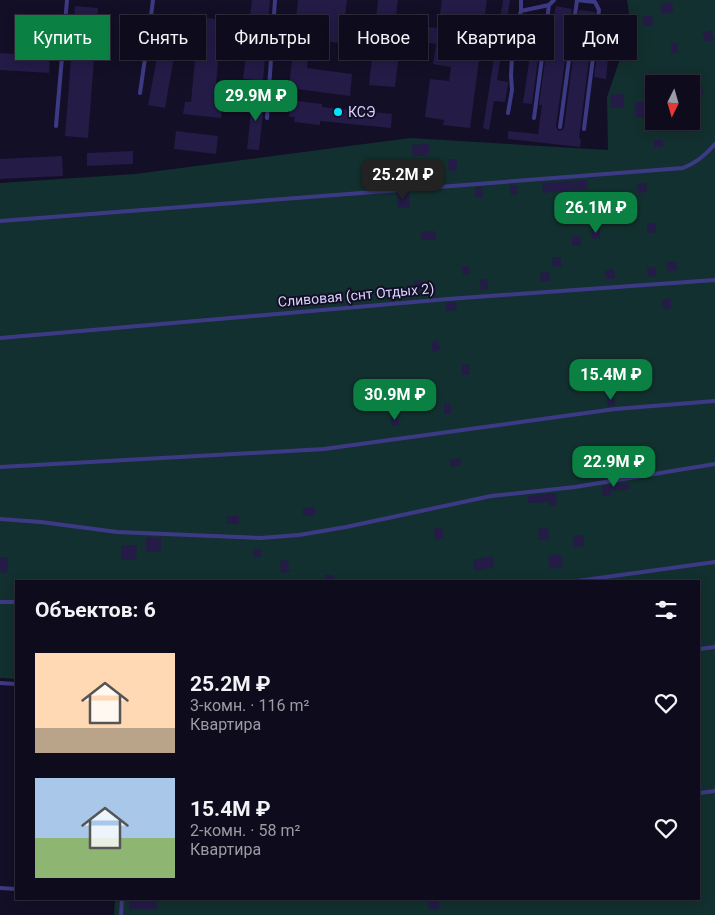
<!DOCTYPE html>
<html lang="ru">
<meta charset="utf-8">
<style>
body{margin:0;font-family:Roboto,sans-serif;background:#171425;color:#f1f3f6;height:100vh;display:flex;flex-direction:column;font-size:19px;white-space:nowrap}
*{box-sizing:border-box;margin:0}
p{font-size:16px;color:#9b9ba3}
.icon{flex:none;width:28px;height:28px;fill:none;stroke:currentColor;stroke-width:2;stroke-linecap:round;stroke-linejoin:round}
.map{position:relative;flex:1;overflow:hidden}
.details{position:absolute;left:15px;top:580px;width:685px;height:320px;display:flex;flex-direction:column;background:#0e0b1c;border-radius:0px;box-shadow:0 2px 12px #0003,0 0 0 1px #2e2b3b}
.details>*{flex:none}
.top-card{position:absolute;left:15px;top:15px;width:685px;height:45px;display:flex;gap:10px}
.needle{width:32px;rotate:185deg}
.controls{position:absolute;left:645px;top:75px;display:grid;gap:10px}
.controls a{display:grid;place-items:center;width:55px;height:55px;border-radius:0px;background:#0e0b1c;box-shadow:0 2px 12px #0003,0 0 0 1px #2e2b3b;font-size:25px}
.price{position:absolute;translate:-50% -42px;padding:0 11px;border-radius:10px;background:#0b8043;color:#fff;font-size:16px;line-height:32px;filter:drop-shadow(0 1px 2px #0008)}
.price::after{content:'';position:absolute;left:50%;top:30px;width:15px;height:11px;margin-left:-8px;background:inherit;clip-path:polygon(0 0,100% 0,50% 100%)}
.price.active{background:#222;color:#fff}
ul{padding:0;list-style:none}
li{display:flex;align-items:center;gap:15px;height:125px;padding:0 20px}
li span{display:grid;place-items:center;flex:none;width:140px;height:100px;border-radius:0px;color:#555}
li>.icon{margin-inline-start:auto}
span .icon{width:60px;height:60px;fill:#fffc;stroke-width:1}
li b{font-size:21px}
h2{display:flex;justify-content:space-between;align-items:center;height:60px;padding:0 20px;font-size:21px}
.pill{padding:0 18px;border-radius:0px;background:#0e0b1c;box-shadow:0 2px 12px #0003,0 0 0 1px #2e2b3b;font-size:18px;line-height:45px}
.pill.active{background:#0b8043;color:#fff}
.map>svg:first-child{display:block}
.green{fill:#12302f;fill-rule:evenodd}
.building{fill:#241b47}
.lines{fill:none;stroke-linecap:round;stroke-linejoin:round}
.service{stroke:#3d3a85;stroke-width:4}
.poi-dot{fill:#00e5ff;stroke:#130f26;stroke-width:2}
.labels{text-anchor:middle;stroke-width:4;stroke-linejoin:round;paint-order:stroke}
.poi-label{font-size:14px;fill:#d9d4ff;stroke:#130f26;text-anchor:start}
.street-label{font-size:14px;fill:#d9d4ff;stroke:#130f26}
</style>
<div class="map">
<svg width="715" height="915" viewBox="0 0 715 915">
<rect width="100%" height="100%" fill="#130f26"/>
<!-- green -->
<path class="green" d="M627 0H715V915H114L115 899H699V581H16V679L0 678V183L135 174 410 138 608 150 607 97 631 27ZM654 84H691V121H654Z"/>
<!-- building -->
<path class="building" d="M252 0H270L263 81 243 79Z
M298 0H347L342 43 310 40 307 68 352 74 350 96 289 88Z
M378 0H398L394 30H402L395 87 369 85Z
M442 0H487L470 128 443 125 444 120 425 117 430 79 449 81 451 67 433 64 436 44 416 41 418 26 438 28Z
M503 0H510L497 80 508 82V84L505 102 494 101 489 130 483 128Z
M672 2 673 12 662 14 660 4Z
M75 6 98 8 88 138 65 136Z
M556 6 572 9 556 126 557 129 559 131 562 130 564 128 579 10 595 12 579 138 581 139 580 147 508 139V131L538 134 542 105H539L551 16H554Z
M536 14 544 15 532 104 523 103Z
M652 15 653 25 644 26 642 17Z
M199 17 222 20 214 105H222L221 118 183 114 185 102H191Z
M125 26 144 29 141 54 122 52Z
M163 26 179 29 165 108 148 105Z
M711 30 714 40 705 42 702 33Z
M671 43H678V53H671Z
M598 48 609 49 606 79 594 77Z
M0 53 50 56 49 73 0 70Z
M691 81 702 85 701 89 704 90 699 108 691 105Z
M253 94 265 95 259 150 247 149Z
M623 94 624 108H611L610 95Z
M291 100 322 104V107L392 114 391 128 320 121V125L294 122 295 117H289Z
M635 102H646L647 117 636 118Z
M176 131 218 136 216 154 174 149Z
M654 140H663V147H654Z
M429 144V155L412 156V145Z
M133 151V164L87 166V153Z
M62 156 63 176 0 179V159Z
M448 159H457V171H449Z
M587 180 588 189 569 190 570 202 561 203 560 191 543 193 542 183Z
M646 183 647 192 638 193 637 184Z
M510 185H517L518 194 511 195Z
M482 187 483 197H475V188Z
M410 193 409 208H397V194Z
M655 223 656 232 647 233V224Z
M600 229V238L592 239 591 230Z
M435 231 436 239 421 240V232Z
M572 236H580L581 245 572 246Z
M552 257H561L562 266 553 267Z
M676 261 677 270 668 271 667 262Z
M462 266H469L470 274 463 275Z
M656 267V276L648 277 647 268Z
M614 269 615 279H606L605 270Z
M549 272 550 281 541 282 540 273Z
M487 279 488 290H481L480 280Z
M421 280 422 290 415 291 414 281Z
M671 299V308L663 309 662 300Z
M456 302 457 310 446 311V303Z
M438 340 440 350 433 352 431 342Z
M462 364 470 365 469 375 462 374Z
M607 397H614L615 405 608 406Z
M444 404H451V414H444Z
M398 416 399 425 392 426 391 417Z
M460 458 461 465 451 467 450 460Z
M628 483H629L630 489 610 491 611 495 603 496 602 486Z
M556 493 557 505 549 506V502L528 503V496Z
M315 507V515L303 516V508Z
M227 516H239V524H227Z
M441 527 444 538 436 540 433 529Z
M548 528 549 539 539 540 538 529Z
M583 535 584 546 574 547 573 536Z
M146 537 161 538V552L146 551Z
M121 545H137L136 560H121Z
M253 549H261V557H253Z
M561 554 563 567 550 569 548 556Z
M492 556 494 567 475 571 473 560Z
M0 557H8L7 573 0 572Z
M288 560 289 572 281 573 280 561Z
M325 574 333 575V581H325Z
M129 899H156L157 909 130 910Z
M439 899V909L429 910 428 900Z"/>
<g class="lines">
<!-- service -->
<path class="service" d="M577 0 595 2 599 10 584 129
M521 11 549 5 554 0
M140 93 150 24 153 0
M508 113 512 90 511 75 513 38 521 11V0
M267 118 275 0
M534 118 549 5
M56 126 67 0
M560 127 577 0
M0 221 683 168C696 163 706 155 715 144
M0 338 448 299 715 280
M0 467 324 449 615 409 715 401
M0 519 41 522 117 532 260 538 299 535 346 527 491 496 575 487 715 464
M577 581 715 562
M0 602H16
M699 649 715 647
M0 683 16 684
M699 793 715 791
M0 888 16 889
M121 915 122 899"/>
</g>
<!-- markers -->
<circle class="poi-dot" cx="338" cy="112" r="5"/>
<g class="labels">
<!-- poi labels -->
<g class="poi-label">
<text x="348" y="117">КСЭ</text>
</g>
<!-- street labels -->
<g class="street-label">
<text transform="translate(356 295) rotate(-5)" y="5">Сливовая (снт Отдых 2)</text>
</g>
</g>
</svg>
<div class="controls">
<a><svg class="needle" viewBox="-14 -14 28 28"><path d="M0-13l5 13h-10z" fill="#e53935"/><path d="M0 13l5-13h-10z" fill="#9b9ba3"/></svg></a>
</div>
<b class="price" style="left:256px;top:122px">29.9M ₽</b>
<b class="price active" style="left:403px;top:201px">25.2M ₽</b>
<b class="price" style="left:596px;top:234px">26.1M ₽</b>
<b class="price" style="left:611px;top:401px">15.4M ₽</b>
<b class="price" style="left:395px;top:421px">30.9M ₽</b>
<b class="price" style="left:614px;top:488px">22.9M ₽</b>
<div class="top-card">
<a class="pill active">Купить</a>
<a class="pill">Снять</a>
<a class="pill">Фильтры</a>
<a class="pill">Новое</a>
<a class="pill">Квартира</a>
<a class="pill">Дом</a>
</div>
<section class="details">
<h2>Объектов: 6<svg class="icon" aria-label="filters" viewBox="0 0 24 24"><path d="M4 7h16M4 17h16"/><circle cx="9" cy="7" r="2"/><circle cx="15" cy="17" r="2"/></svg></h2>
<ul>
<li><span style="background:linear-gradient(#ffd9b3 75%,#b9a48a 0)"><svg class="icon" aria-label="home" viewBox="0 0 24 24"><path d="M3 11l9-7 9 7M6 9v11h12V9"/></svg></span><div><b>25.2M ₽</b><p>3-комн. · 116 m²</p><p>Квартира</p></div><svg class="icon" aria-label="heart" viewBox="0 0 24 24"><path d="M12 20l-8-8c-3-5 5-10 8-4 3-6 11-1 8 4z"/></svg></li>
<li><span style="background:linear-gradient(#a9c7e8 60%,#8fb573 0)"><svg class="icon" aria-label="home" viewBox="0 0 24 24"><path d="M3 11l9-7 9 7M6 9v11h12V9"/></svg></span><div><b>15.4M ₽</b><p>2-комн. · 58 m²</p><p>Квартира</p></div><svg class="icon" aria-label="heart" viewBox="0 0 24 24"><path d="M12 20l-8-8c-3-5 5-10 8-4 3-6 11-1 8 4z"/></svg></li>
</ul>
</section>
</div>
